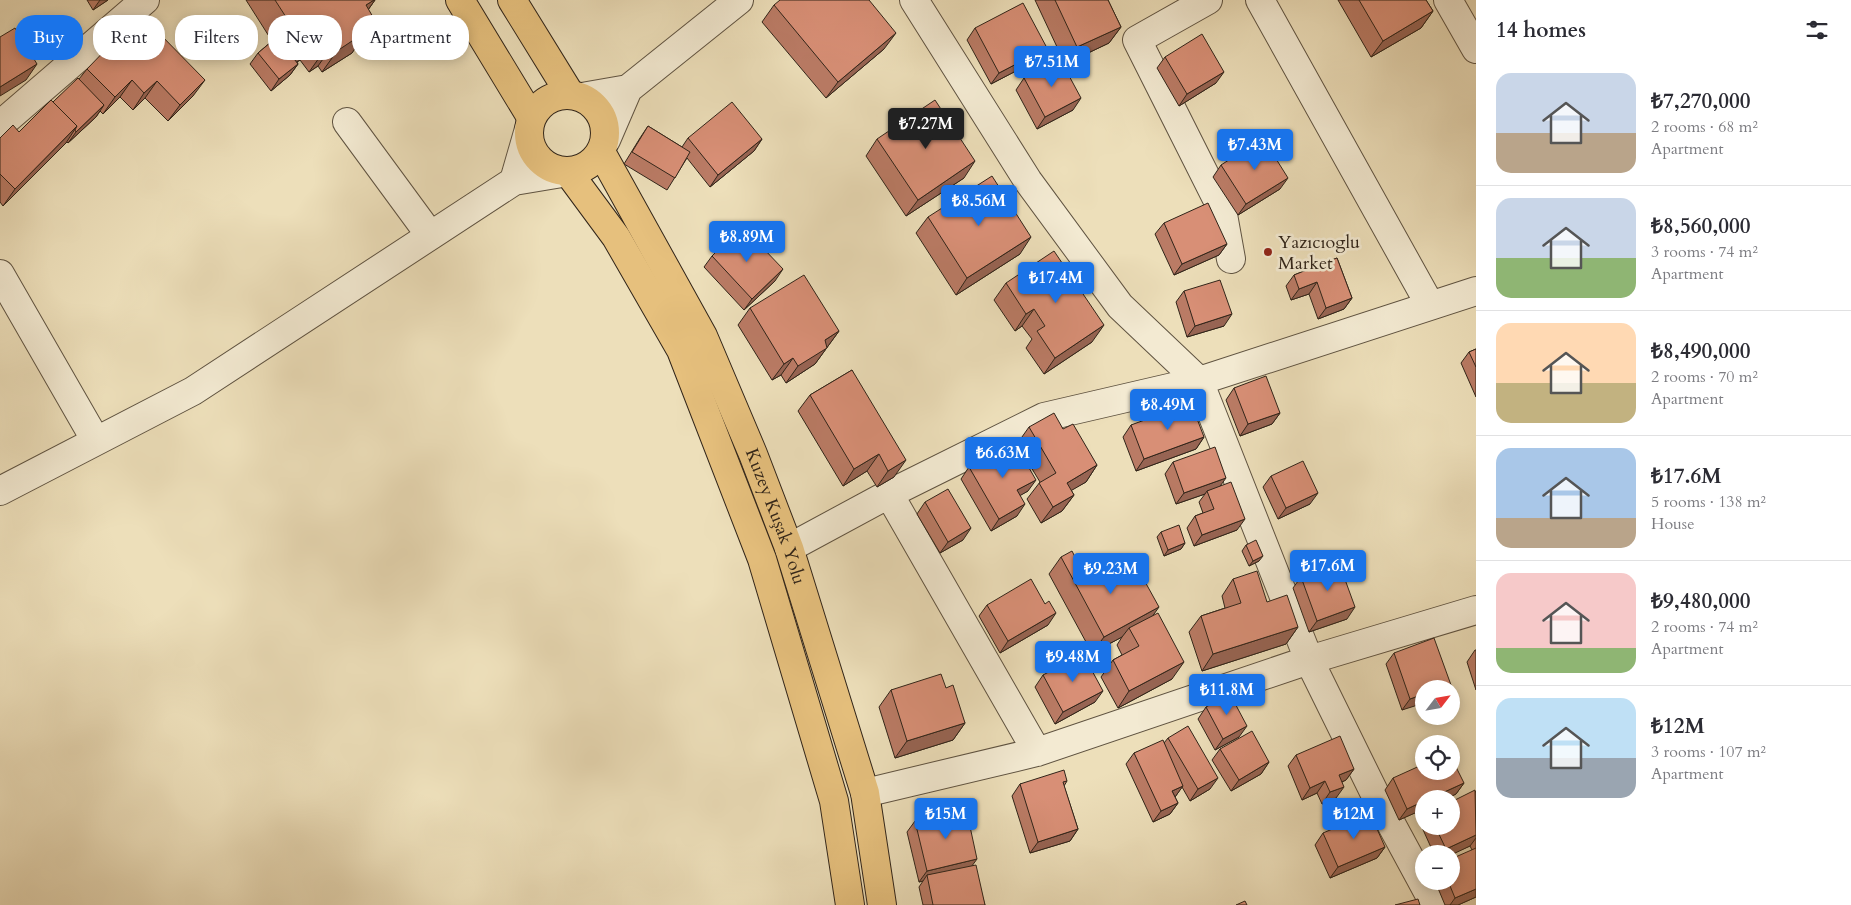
<!DOCTYPE html>
<meta charset="utf-8">
<style>
body{margin:0;font-family:Cardo,serif;background:#f7f7f7;color:#2b2b33;height:100vh;display:flex;flex-direction:column;font-size:19px;white-space:nowrap}
*{box-sizing:border-box;margin:0}
p{font-size:16px;color:#7c7c81}
.icon{flex:none;width:28px;height:28px;fill:none;stroke:currentColor;stroke-width:2;stroke-linecap:round;stroke-linejoin:round}
.map{position:relative;flex:1;overflow:hidden}
.panel{display:flex;flex-direction:column;background:#fff;width:375px}
.panel>*{flex:none}
.banner{position:absolute;left:15px;top:15px;width:475px;height:45px;display:flex;gap:10px}
.needle{width:32px;rotate:59deg}
.controls{position:absolute;left:1415px;top:680px;display:grid;gap:10px}
.controls a{display:grid;place-items:center;width:45px;height:45px;border-radius:50%;background:#fff;box-shadow:0 2px 12px #0003;font-size:25px}
.price{position:absolute;translate:-50% -42px;padding:0 11px;border-radius:5px;background:#1a73e8;color:#fff;font-size:16px;line-height:32px;filter:drop-shadow(0 1px 2px #0008)}
.price::after{content:'';position:absolute;left:50%;top:30px;width:15px;height:11px;margin-left:-8px;background:inherit;clip-path:polygon(0 0,100% 0,50% 100%)}
.price.on{background:#222;color:#fff}
ul{padding:0;list-style:none}
li{display:flex;align-items:center;gap:15px;height:125px;padding:0 20px}
li+li{border-top:1px solid #e1e1e2}
li span{display:grid;place-items:center;flex:none;width:140px;height:100px;border-radius:15px;color:#555}
li>.icon{margin-inline-start:auto}
span .icon{width:60px;height:60px;fill:#fffc;stroke-width:1}
li b{font-size:21px}
h2{display:flex;justify-content:space-between;align-items:center;height:60px;padding:0 20px;font-size:21px}
.tag{padding:0 18px;border-radius:20px;background:#fff;box-shadow:0 2px 12px #0003;font-size:18px;line-height:45px}
.tag.on{background:#1a73e8;color:#fff}
main{display:flex;flex:1;min-height:0}
.map>svg:first-child{display:block}
.lines{fill:none;stroke-linecap:round;stroke-linejoin:round}
.minor-casing{stroke:#5f5341;stroke-width:30}
.major-casing{stroke:#302419;stroke-width:30}
.minor{stroke:#f3ead2;stroke-width:28}
.major{stroke:#e6c07d;stroke-width:28}
.wall{fill:#ba7b65;stroke:#302419}
.shaded-wall{fill:#976453;stroke:#302419}
.building{fill:#d88f76;stroke:#302419}
.poi-dot{fill:#8f2418;stroke:#f3ead2;stroke-width:2}
.labels{text-anchor:middle;stroke-width:5;stroke-linejoin:round;paint-order:stroke}
.poi-label{font-size:18px;fill:#302419;stroke:#f3ead2;text-anchor:start}
.street-label{font-size:18px;fill:#302419;stroke:#f3ead2}
</style>
<main>
<div class="map">
<svg width="1476" height="905" viewBox="0 0 1476 905">
<rect width="100%" height="100%" fill="#eddfba"/>
<filter id="stains"><feTurbulence type="fractalNoise" baseFrequency=".004" numOctaves="4"/><feColorMatrix values="0 0 0 0 .2 0 0 0 0 .09 0 0 0 0 .02 0 0 0 .5 -.17"/></filter>
<radialGradient id="worn" r=".72"><stop offset=".6" stop-color="#630" stop-opacity="0"/><stop offset="1" stop-color="#630" stop-opacity=".3"/></radialGradient>
<g class="lines">
<defs>
<path id="minor" d="M914 0 1028 181 1120 306 1199 381 1309 660 1375 794 1435 905
M1208 0 1137 40 1222 209 1231 259
M1260 0 1430 305
M1448 0 1476 49
M582 97 628 89
M347 122 430 235
M0 125 145 0
M606 140 628 89 739 0
M514 181 529 129
M0 274 96 441
M0 491 193 391 514 181 568 172
M889 494 1037 752
M789 548 889 494 1044 417 1199 381 1476 291
M865 793 1037 752 1309 660 1476 610"/>
<g id="major">
<path d="M460 0 531 117"/>
<path d="M512 0 570 94"/>
<circle cx="567" cy="133" r="38"/>
<path id="s1" d="M601 152 703 336 753 454 789 548 865 793 882 905"/>
<path d="M568 172 616 237 681 350 762 559 834 801 850 905"/>
</g>
</defs>
<!-- minor casing -->
<use href="#minor" class="minor-casing"/>
<!-- major casing -->
<use href="#major" class="major-casing"/>
<!-- minor -->
<use href="#minor" class="minor"/>
<!-- major -->
<use href="#major" class="major"/>
</g>
<!-- wall -->
<path class="wall" d="M87 0H108L93 10Z
M246 0H375L368 10 373 17 365 28 352 53 322 72 318 66 309 72 300 60 297 62 298 64 290 75 271 91 250 64 258 53 272 41Z
M1035 0H1108L1121 27 1109 43 1065 64Z
M1338 0H1426L1433 11 1421 28 1371 57Z
M774 5 884 49 826 98 762 22Z
M975 28 1039 59 991 84 967 40Z
M126 51 193 96 168 121 145 98 133 110 120 97 103 114 100 111 96 117 68 143 67 142 3 206 0 202V138L19 132 53 102 79 79 87 69Z
M1165 57 1216 83 1179 106 1157 68Z
M1024 78 1073 110 1037 129 1016 90Z
M648 126 682 147 688 138 762 139 754 151 710 187 687 158 667 190 624 164 640 138Z
M877 139 964 178 906 216 866 156Z
M1221 165 1280 189 1238 215 1213 177Z
M928 217 1020 254 956 295 916 233Z
M1164 223 1227 244 1219 255 1174 275 1155 234Z
M712 256 775 281 744 310 704 267Z
M1337 258 1352 298 1344 309 1318 319 1309 294 1291 300 1286 286 1294 275Z
M1006 283 1092 342 1044 374 1026 348 1032 339 1022 326 1015 331 994 300Z
M1184 291 1224 326 1187 337 1176 302Z
M750 308 839 331 815 364 786 383 781 375 772 380 738 325Z
M1476 349V397L1461 363 1469 352Z
M852 370 894 477 877 487 867 471 843 486 798 411 810 395Z
M1234 388 1280 413 1272 424 1240 436 1226 400Z
M1131 425 1204 437 1196 449 1136 471 1123 437Z
M1029 427 1063 429 1097 465 1086 482 1071 490 1074 495 1062 511 1041 523 1027 499 1040 482 1017 444Z
M1173 462 1220 486 1237 530 1194 546 1187 528 1195 516 1203 513 1199 502 1205 494 1176 504 1165 474Z
M969 467 1028 491 1020 495 1017 516 991 531 961 479Z
M1271 476 1310 504 1278 519 1263 487Z
M925 502 963 540 940 553 917 514Z
M1161 532 1185 543 1181 549 1164 556 1157 537Z
M1246 545 1259 561 1249 566 1242 551Z
M1061 557 1080 567 1112 584 1154 615 1172 679 1118 708 1101 677 1113 660 1122 655 1117 645 1122 637 1092 653 1049 574Z
M1301 577 1347 619 1309 632 1293 588Z
M1233 579 1267 602 1298 627 1286 644 1202 671 1189 632 1201 616 1225 608 1222 596Z
M987 605 1048 625 1000 653 979 616Z
M1475 650H1476V690L1467 662Z
M1394 653 1451 685 1402 710 1386 664Z
M1043 675 1095 702 1055 724 1035 687Z
M946 688 965 723 953 740 895 758 879 707 891 690Z
M1206 707 1239 737 1215 750 1198 719Z
M1168 738 1210 789 1190 801 1182 787 1175 797 1178 803 1170 814 1153 822 1126 764 1134 753 1164 743Z
M1220 749 1269 762 1261 774 1231 791 1212 760Z
M1296 755 1354 769 1346 780 1342 782 1336 798 1322 804 1317 793 1302 800 1288 766Z
M1393 778 1464 783 1456 794 1399 820 1385 790Z
M1067 781 1064 786 1078 829 1070 841 1030 853 1012 796 1020 784Z
M1476 791V897L1458 905H1445L1435 881H1451L1472 850 1470 846 1451 854H1434L1420 823 1424 818V826H1451Z
M915 821 973 865 985 905H923L919 887 923 881 919 882 907 832Z
M1323 833 1385 847 1377 858 1330 878 1315 845Z"/>
<!-- shaded-wall -->
<path class="shaded-wall" d="M100 0H108L93 10Z
M374 0H375L360 21 366 5Z
M1433 11 1421 28 1371 57 1383 41Z
M373 17 359 37 367 31 352 53 322 72 337 51 362 23Z
M1121 27 1109 43 1065 64 1077 47Z
M896 33 884 49 826 98 838 82Z
M315 38 300 60 289 67 304 45Z
M333 45 318 66 309 72 324 51Z
M1047 48 1039 59 991 84 999 73Z
M37 64 26 80 0 96V87Z
M298 64 290 75 271 91 279 79Z
M1224 72 1216 83 1179 106 1187 94Z
M132 80 120 97 103 114 115 97Z
M205 80 193 96 168 121 180 105Z
M157 81 145 98 133 110 144 93Z
M1081 98 1073 110 1037 129 1045 117Z
M104 105 96 117 68 143 76 132Z
M77 126 66 143 3 206 15 189Z
M762 139 754 151 710 187 718 175Z
M975 161 964 178 906 216 918 200Z
M1288 178 1280 189 1238 215 1246 204Z
M1031 237 1020 254 956 295 967 278Z
M1227 244 1219 255 1174 275 1182 264Z
M783 269 775 281 744 310 752 299Z
M1317 282 1309 294 1291 300 1299 289Z
M1352 298 1344 309 1318 319 1326 308Z
M1034 309 1022 326 1015 331 1026 314Z
M1232 314 1224 326 1187 337 1195 326Z
M1104 325 1092 342 1044 374 1055 358Z
M839 331 815 364 786 383 798 366 825 340Z
M793 358 781 375 772 380 784 364Z
M1280 413 1272 424 1240 436 1248 424Z
M1204 437 1196 449 1136 471 1144 459Z
M879 454 867 471 843 486 854 469Z
M906 460 894 477 877 487 888 471Z
M1097 465 1086 482 1055 500 1067 483Z
M1226 478 1218 489 1207 491 1205 494 1176 504 1184 493Z
M1036 480 1028 491 1009 502 1017 490Z
M1318 493 1310 504 1278 519 1286 508Z
M1074 495 1062 511 1041 523 1053 507Z
M1025 504 1017 516 991 531 999 519Z
M1245 519 1237 530 1194 546 1202 535Z
M971 528 963 540 940 553 948 542Z
M1185 543 1181 549 1164 556 1168 550Z
M1263 556 1259 561 1249 566 1253 561Z
M1159 607 1147 624 1129 628 1122 637 1092 653 1104 637Z
M1355 607 1347 619 1309 632 1317 621Z
M1056 613 1048 625 1000 653 1008 641Z
M1298 627 1286 644 1202 671 1213 654Z
M1184 662 1172 679 1118 708 1129 691Z
M1451 685 1448 689H1439Z
M1103 691 1095 702 1055 724 1063 712Z
M1424 694V703L1402 710 1410 699Z
M965 723 953 740 895 758 907 741Z
M1247 726 1239 737 1215 750 1223 739Z
M1269 762 1261 774 1231 791 1239 780Z
M1354 769 1346 780 1331 787 1339 775Z
M1218 778 1210 789 1190 801 1198 789Z
M1325 781 1317 793 1302 800 1310 788Z
M1464 783 1456 794 1446 799H1429Z
M1183 786 1175 797 1172 791Z
M1344 787 1336 798 1322 804 1330 792Z
M1424 801V809L1399 820 1407 809Z
M1178 803 1170 814 1153 822 1161 811Z
M1078 829 1070 841 1030 853 1038 842Z
M1476 835V838L1470 846 1451 855V854H1443L1446 849Z
M1385 847 1377 858 1330 878 1338 867Z
M977 859 969 870 927 875 923 881 919 882 927 871Z
M1476 889V897L1458 905H1450L1455 898Z"/>
<!-- building -->
<path class="building" d="M275 0H374L366 5 373 17 362 23 367 31 337 51 333 45 324 51 315 38 304 45Z
M780 0H869L896 33 838 82 774 5Z
M1055 0H1108L1121 27 1077 47Z
M1359 0H1426L1433 11 1383 41Z
M1023 3 1047 48 999 73 975 28Z
M152 26 205 80 180 105 157 81 144 93 132 80 115 97 87 69 115 40 126 51Z
M15 28 37 64 0 87V37Z
M1202 34 1224 72 1187 94 1165 57Z
M277 37 298 64 279 79 258 53Z
M1060 59 1081 98 1045 117 1024 78Z
M78 78 104 105 76 132 75 130 77 126 53 102Z
M51 100 77 126 15 189 0 174V138L13 125 19 132Z
M935 100 975 161 918 200 877 139Z
M732 102 762 139 718 175 688 138Z
M648 126 690 152 675 178 632 152Z
M1263 138 1288 178 1246 204 1221 165Z
M992 176 1031 237 967 278 928 217Z
M1208 203 1227 244 1182 264 1164 223Z
M742 226 783 269 752 299 712 256Z
M1054 251 1104 325 1055 358 1037 331 1045 326 1034 309 1026 314 1006 283Z
M1337 258 1352 298 1326 308 1317 282 1299 289 1294 275Z
M804 275 839 331 825 340 827 348 798 366 793 358 784 364 750 308Z
M1220 280 1232 314 1195 326 1184 291Z
M1476 349V367L1469 352Z
M852 370 906 460 888 471 879 454 854 469 810 395Z
M1266 376 1280 413 1248 424 1234 388Z
M1191 403 1204 437 1144 459 1131 425Z
M1054 413 1063 429 1073 424 1097 465 1067 483 1074 495 1053 507 1039 483 1056 473 1029 427Z
M1014 442 1036 480 1017 490 1025 504 999 519 969 467Z
M1215 447 1226 478 1184 493 1173 462Z
M1303 461 1318 493 1286 508 1271 476Z
M1231 482 1245 519 1202 535 1195 516 1214 509 1207 491Z
M948 489 971 528 948 542 925 502Z
M1179 525 1185 543 1168 550 1161 532Z
M1256 540 1263 556 1253 561 1246 545Z
M1072 551 1080 567 1098 557 1112 584 1138 569 1159 607 1104 637 1061 557Z
M1339 563 1355 607 1317 621 1301 577Z
M1257 571 1267 602 1287 595 1298 627 1213 654 1201 616 1241 603 1233 579Z
M1031 579 1045 604 1049 601 1056 613 1008 641 987 605Z
M1158 613 1184 662 1129 691 1113 660 1139 646 1129 628Z
M1434 638 1451 685 1439 689H1424V694L1410 699 1394 653Z
M1083 654 1103 691 1063 712 1043 675Z
M941 674 946 688 953 685 965 723 907 741 891 690Z
M1230 694 1247 726 1223 739 1206 707Z
M1188 726 1218 778 1198 789 1168 738Z
M1252 731 1269 762 1239 780 1220 749Z
M1340 736 1354 769 1339 775 1344 787 1330 792 1325 781 1310 788 1296 755Z
M1163 740 1183 786 1172 791 1178 803 1161 811 1134 753Z
M1451 757 1464 783 1429 799H1424V801L1407 809 1393 778 1424 764V771H1451Z
M1064 770 1067 781 1063 782 1078 829 1038 842 1020 784Z
M1475 790 1476 835 1446 849 1435 826H1451V802Z
M966 808 977 859 927 871 915 821Z
M1370 813 1385 847 1338 867 1323 833Z
M1476 848V889L1455 898 1448 881H1451V859Z
M976 865 985 905H933L927 875Z
M1418 899 1420 905H1395Z
M1245 901 1247 905H1236Z"/>
<!-- markers -->
<circle class="poi-dot" cx="1268" cy="252" r="5"/>
<g class="labels">
<!-- poi labels -->
<g class="poi-label">
<text x="1278" y="248">Yazıcıoglu<tspan x="1278" dy="21">Market</tspan></text>
</g>
<!-- street labels -->
<g class="street-label">
<text dy="6" stroke="none"><textPath href="#s1" startOffset="405">Kuzey Kuşak Yolu</textPath></text>
</g>
</g>
<rect width="100%" height="100%" filter="url(#stains)"/>
<rect width="100%" height="100%" fill="url(#worn)"/>
</svg>
<div class="controls">
<a><svg class="needle" viewBox="-14 -14 28 28"><path d="M0-13l5 13h-10z" fill="#e53935"/><path d="M0 13l5-13h-10z" fill="#7c7c81"/></svg></a>
<a><svg class="icon" aria-label="locate" viewBox="0 0 24 24"><circle cx="12" cy="12" r="6"/><path d="M12 2v4M12 18v4M2 12h4M18 12h4"/></svg></a>
<a>+</a>
<a>−</a>
</div>
<b class="price" style="left:1052px;top:88px">₺7.51M</b>
<b class="price on" style="left:926px;top:150px">₺7.27M</b>
<b class="price" style="left:1255px;top:171px">₺7.43M</b>
<b class="price" style="left:979px;top:227px">₺8.56M</b>
<b class="price" style="left:747px;top:263px">₺8.89M</b>
<b class="price" style="left:1056px;top:304px">₺17.4M</b>
<b class="price" style="left:1168px;top:431px">₺8.49M</b>
<b class="price" style="left:1003px;top:479px">₺6.63M</b>
<b class="price" style="left:1328px;top:592px">₺17.6M</b>
<b class="price" style="left:1111px;top:595px">₺9.23M</b>
<b class="price" style="left:1073px;top:683px">₺9.48M</b>
<b class="price" style="left:1227px;top:716px">₺11.8M</b>
<b class="price" style="left:946px;top:840px">₺15M</b>
<b class="price" style="left:1354px;top:840px">₺12M</b>
<div class="banner">
<a class="tag on">Buy</a>
<a class="tag">Rent</a>
<a class="tag">Filters</a>
<a class="tag">New</a>
<a class="tag">Apartment</a>
</div>
</div>
<section class="panel">
<h2>14 homes<svg class="icon" aria-label="filters" viewBox="0 0 24 24"><path d="M4 7h16M4 17h16"/><circle cx="9" cy="7" r="2"/><circle cx="15" cy="17" r="2"/></svg></h2>
<ul>
<li><span style="background:linear-gradient(#c9d6e8 60%,#b9a48a 0)"><svg class="icon" aria-label="home" viewBox="0 0 24 24"><path d="M3 11l9-7 9 7M6 9v11h12V9"/></svg></span><div><b>₺7,270,000</b><p>2 rooms · 68 m²</p><p>Apartment</p></div></li>
<li><span style="background:linear-gradient(#c9d6e8 60%,#8fb573 0)"><svg class="icon" aria-label="home" viewBox="0 0 24 24"><path d="M3 11l9-7 9 7M6 9v11h12V9"/></svg></span><div><b>₺8,560,000</b><p>3 rooms · 74 m²</p><p>Apartment</p></div></li>
<li><span style="background:linear-gradient(#ffd9b3 60%,#c2b280 0)"><svg class="icon" aria-label="home" viewBox="0 0 24 24"><path d="M3 11l9-7 9 7M6 9v11h12V9"/></svg></span><div><b>₺8,490,000</b><p>2 rooms · 70 m²</p><p>Apartment</p></div></li>
<li><span style="background:linear-gradient(#a9c7e8 70%,#b9a48a 0)"><svg class="icon" aria-label="home" viewBox="0 0 24 24"><path d="M3 11l9-7 9 7M6 9v11h12V9"/></svg></span><div><b>₺17.6M</b><p>5 rooms · 138 m²</p><p>House</p></div></li>
<li><span style="background:linear-gradient(#f6c9c9 75%,#8fb573 0)"><svg class="icon" aria-label="home" viewBox="0 0 24 24"><path d="M3 11l9-7 9 7M6 9v11h12V9"/></svg></span><div><b>₺9,480,000</b><p>2 rooms · 74 m²</p><p>Apartment</p></div></li>
<li><span style="background:linear-gradient(#bfe0f5 60%,#9aa5b1 0)"><svg class="icon" aria-label="home" viewBox="0 0 24 24"><path d="M3 11l9-7 9 7M6 9v11h12V9"/></svg></span><div><b>₺12M</b><p>3 rooms · 107 m²</p><p>Apartment</p></div></li>
</ul>
</section>
</main>
